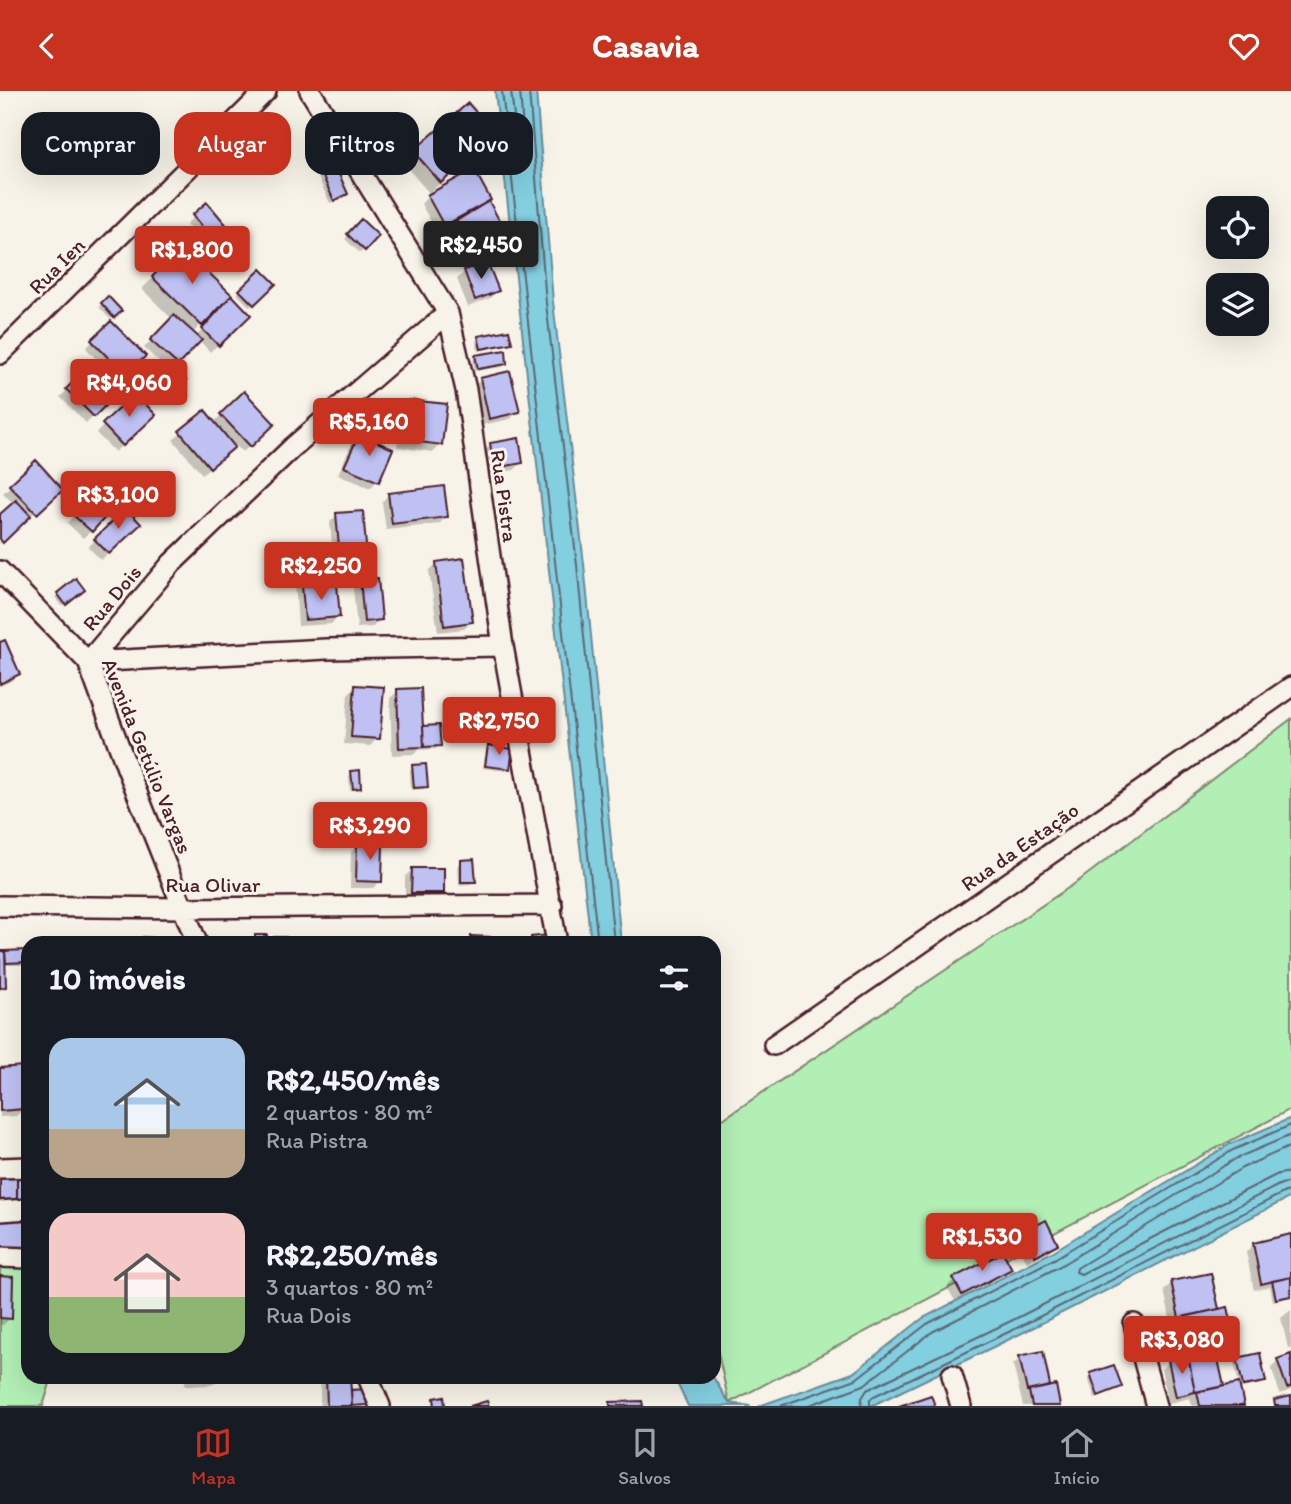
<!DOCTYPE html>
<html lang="pt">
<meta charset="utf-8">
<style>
body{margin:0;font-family:Itim,sans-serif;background:#242831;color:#f1f3f6;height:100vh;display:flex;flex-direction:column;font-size:26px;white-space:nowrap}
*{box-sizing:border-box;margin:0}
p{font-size:23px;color:#9ea1a6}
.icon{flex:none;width:38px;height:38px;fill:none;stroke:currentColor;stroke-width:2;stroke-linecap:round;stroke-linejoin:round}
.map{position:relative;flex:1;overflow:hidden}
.sheet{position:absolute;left:21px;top:845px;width:700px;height:448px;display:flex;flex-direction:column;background:#171b24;border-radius:21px;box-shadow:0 7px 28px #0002}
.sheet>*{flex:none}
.top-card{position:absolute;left:21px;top:21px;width:700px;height:63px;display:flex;gap:14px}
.controls{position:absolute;left:1206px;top:105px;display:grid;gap:14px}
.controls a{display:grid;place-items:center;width:63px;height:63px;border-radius:14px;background:#171b24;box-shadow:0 7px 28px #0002;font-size:35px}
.price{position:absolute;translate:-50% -60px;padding:0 16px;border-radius:7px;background:#c8321e;color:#fff;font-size:23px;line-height:46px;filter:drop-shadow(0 2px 4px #0008)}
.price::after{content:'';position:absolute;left:50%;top:42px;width:21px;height:16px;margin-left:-10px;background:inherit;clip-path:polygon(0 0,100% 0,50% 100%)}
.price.selected{background:#222;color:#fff}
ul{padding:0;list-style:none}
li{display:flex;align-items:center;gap:21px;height:175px;padding:0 28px}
li span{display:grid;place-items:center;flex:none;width:196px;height:140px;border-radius:21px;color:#555}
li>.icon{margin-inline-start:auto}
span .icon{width:84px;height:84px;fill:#fffc;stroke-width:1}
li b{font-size:30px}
h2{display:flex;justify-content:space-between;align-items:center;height:84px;padding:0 28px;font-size:30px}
.pill{padding:0 24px;border-radius:21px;background:#171b24;box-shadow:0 7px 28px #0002;font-size:24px;line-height:63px}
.pill.selected{background:#c8321e;color:#fff}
header{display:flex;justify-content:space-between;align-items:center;height:91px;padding:0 28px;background:#c8321e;color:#fff;font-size:32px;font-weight:700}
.tabs{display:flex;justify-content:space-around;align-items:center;height:98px;border-top:2px solid #363941;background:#171b24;font-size:19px;color:#9ea1a6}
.tabs a{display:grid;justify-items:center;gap:4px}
.tabs .selected{color:#c8321e}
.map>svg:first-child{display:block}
.green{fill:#b2efb5;stroke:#7e8770;stroke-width:2}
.water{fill:#82cfe0;stroke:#6c8998;stroke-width:2}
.shadow{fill:#0003}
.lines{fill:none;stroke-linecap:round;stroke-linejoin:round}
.shore{stroke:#606573;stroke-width:2}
.building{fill:#bfc1f3;stroke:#4a1f2b;stroke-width:2}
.minor-casing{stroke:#4a1f2b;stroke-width:24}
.minor{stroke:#f7f3e8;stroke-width:19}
.labels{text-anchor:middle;stroke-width:6;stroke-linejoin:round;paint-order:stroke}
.street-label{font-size:21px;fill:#4a1f2b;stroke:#f7f3e8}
</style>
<header><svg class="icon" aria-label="back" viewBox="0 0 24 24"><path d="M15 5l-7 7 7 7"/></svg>Casavia<svg class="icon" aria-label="heart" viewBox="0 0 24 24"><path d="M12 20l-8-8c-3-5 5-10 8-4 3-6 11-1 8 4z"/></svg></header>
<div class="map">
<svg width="1291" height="1315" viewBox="0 0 1291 1315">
<rect width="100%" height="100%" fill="#f7f3e8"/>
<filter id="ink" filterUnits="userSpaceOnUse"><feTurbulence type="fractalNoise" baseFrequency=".0143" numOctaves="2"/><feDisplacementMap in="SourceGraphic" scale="14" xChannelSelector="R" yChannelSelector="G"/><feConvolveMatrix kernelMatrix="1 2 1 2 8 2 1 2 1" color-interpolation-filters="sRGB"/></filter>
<g filter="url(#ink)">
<!-- green -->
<path class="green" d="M1291 628V1018L729 1312 714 1244V1034L1080 789Z
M0 1172 28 1173V1286H52L43 1315H0Z"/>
<!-- water -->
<path class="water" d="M495 0H536L553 211 584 473 621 852H591Z
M1291 1027V1106L1020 1243 871 1315H759L853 1282 923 1227 1052 1161 1230 1053Z
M674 1286H713L729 1312 751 1315H688Z"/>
<!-- shadow -->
<path class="shadow" d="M483 55 429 102 403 72 415 61Z
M333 74 343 105 330 112 317 84Z
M474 81 506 145 499 153 455 176 442 152 428 157 424 148 437 141 421 113 428 105Z
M207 114 239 168 226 180 186 133Z
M361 130 377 145 360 162 345 148Z
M181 158 229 204 192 243 196 246 226 212 249 224 210 261 199 249 176 273 184 288 170 298 163 286 170 281 144 257 172 228 142 198Z
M261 180 273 193 250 216 237 203Z
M465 180 497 200 490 207 468 216 457 188Z
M108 207 119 220 110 228 99 216Z
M111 232 143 265 117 290 86 257Z
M479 246 510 251 507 254 478 260 476 250Z
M476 265 506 273 502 276 475 280 473 269Z
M80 287 105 312 86 332 60 306Z
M481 288 518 321 510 328 482 334 474 296Z
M244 302 273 332 243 361 235 354 202 383 173 349 181 342 213 332Z
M135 305 153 324 115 361 96 342Z
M409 311 440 353 433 361 397 356 401 318Z
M359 345 377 390 370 397 338 383 352 352Z
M491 353 521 372 514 379 487 384 484 361Z
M35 372 60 398 0 453V426L14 413 3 402Z
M99 399 91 440 83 447 67 432Z
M389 403 446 426 439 433 386 439 382 411Z
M126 420 139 433 101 469 88 456Z
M337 424 365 465 358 472 334 475 338 525 331 533 298 535 294 477 301 470 333 467 330 431Z
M437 472 471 531 464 538 438 541 429 480Z
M76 490 80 502 62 515 55 506Z
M361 490 380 528 373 536 357 537 353 497Z
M0 553 18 583 11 590 0 595Z
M355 596 378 647 370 655 344 653 348 603Z
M398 600 421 639 424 636 439 655 436 658 419 659 415 663 392 664 390 607Z
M489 656 509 677 506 680 483 677 486 660Z
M413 676 426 695 423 698 411 699 410 679Z
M352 682 359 696 350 700 349 685Z
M358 753 380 790 373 797H350L351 761Z
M461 771 474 790 471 793 459 794 458 774Z
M412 779 442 801 435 808H405V786Z
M25 861V870L22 874H4V896L0 900V862Z
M0 979 24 1018 16 1025 0 1026Z
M1045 1132 1056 1153 1049 1160 1027 1171 1016 1150 1024 1143Z
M1291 1145V1206L1273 1210 1270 1195 1254 1199 1246 1161 1254 1153Z
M1009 1177 1002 1184 955 1210 947 1196 954 1188Z
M0 1187 10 1227 3 1234H0Z
M1172 1192 1218 1220 1232 1243 1225 1250 1171 1262 1166 1237 1171 1232 1164 1199Z
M1291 1219V1257H1288L1281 1227Z
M1214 1261 1222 1297 1239 1293 1234 1272 1238 1269 1264 1290 1261 1293 1238 1298 1242 1315H1192L1190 1307 1169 1312 1161 1278 1169 1271Z
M1041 1262 1049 1298 1058 1315H1023L1013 1274 1020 1267Z
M1291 1265V1299L1280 1303 1271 1276 1278 1269Z
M1091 1283 1120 1295 1095 1307 1088 1287Z
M185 1286H220V1287L212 1294 185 1295Z
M325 1286H349V1301L365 1300V1314L320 1315V1292Z"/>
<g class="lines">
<!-- shore -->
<path class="shore" d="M502 0 598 852
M511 0 517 52 520 55 524 52 520 0
M529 0 546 212 577 474 614 852
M1291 1055 1242 1077 1077 1177 1076 1181 1081 1183 1278 1083 1291 1081
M780 1315 856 1288 927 1233 1056 1167 1233 1059 1291 1034
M807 1315 864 1294 932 1241 1060 1175 1237 1067 1291 1044
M861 1315 862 1307 867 1299 1013 1229 1281 1093 1291 1091
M870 1315V1309L874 1305 1017 1237 1285 1101 1291 1100"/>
</g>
<!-- building -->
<path class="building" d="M468 12 496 44 441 92 413 60Z
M334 72 348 103 334 110 320 79Z
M474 78 491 109 444 135 427 104Z
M489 110 508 146 463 170 445 137Z
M207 111 249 161 234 174 192 124Z
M361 128 379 145 365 160 347 143Z
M445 137 449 148 431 155 426 143Z
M181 155 232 204 202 235 152 186Z
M487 170 499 200 475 209 464 179Z
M261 178 276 193 254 214 239 199Z
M232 204 251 224 219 255 202 238Z
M108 205 122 220 114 227 101 212Z
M174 224 202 249 178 274 150 249Z
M111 230 146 265 125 284 91 249Z
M509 239 512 252 481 258 478 245Z
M506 259 507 273 478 278 475 264Z
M178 274 186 289 173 296 165 282Z
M510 280 520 321 489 328 480 287Z
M80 284 108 312 94 326 66 298Z
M244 300 275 333 251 356 220 323Z
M135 302 156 324 123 355 102 333Z
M408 309 447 313 442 354 403 349Z
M205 319 235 356 210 377 179 340Z
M359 343 393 358 379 391 344 376Z
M519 347 523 372 494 377 490 352Z
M36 369 63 399 37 423 9 394Z
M444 395 448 426 392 433 388 402Z
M98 397 117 413 92 441 73 424Z
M16 409 31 425 3 452 0 448V423Z
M126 417 141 433 109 463 94 448Z
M363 420 367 466 340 468 336 422Z
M335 465 337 493 302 495 300 468Z
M464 467 473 531 444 535 436 471Z
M76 487 85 499 66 514 57 502Z
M378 487 382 529 364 531 360 488Z
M337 493 340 526 305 529 302 495Z
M5 549 20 583 0 593V551Z
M355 594 384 596 380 648 351 646Z
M421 597 424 656 399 657 397 598Z
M439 634 441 655 424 656 423 635Z
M488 654 513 658 510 678 485 675Z
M426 673 428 696 414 697 412 674Z
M360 679 361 697 353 698 351 680Z
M357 752H383L382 791 356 790Z
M474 768 476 791H461V769Z
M412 777H444V802H411Z
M255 844H267V852H255Z
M549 844 550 852H531V846Z
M471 845 491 846V852H471Z
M143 846 167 848V852H142Z
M274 846H286V852H274Z
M329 848V852H309V849Z
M26 859 27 871 6 872 5 860Z
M0 860H5L6 896 0 897Z
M23 975 25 1018 0 1020V977Z
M0 1087H17V1113H0Z
M17 1087H28V1116H17Z
M0 1128H26V1158L0 1157Z
M1046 1129 1058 1153 1035 1165 1023 1141Z
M1291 1143V1186L1261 1193 1253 1152Z
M1003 1161 1012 1178 962 1204 953 1187Z
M1211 1182 1219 1218 1179 1227 1171 1190Z
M0 1185 13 1186 12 1228 0 1227Z
M1291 1186V1205L1276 1208 1272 1190Z
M1228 1216 1234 1244 1178 1256 1173 1228Z
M1216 1259 1224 1295 1195 1301 1188 1265Z
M1043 1260 1050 1295 1027 1300 1019 1265Z
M1260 1262 1266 1291 1243 1295 1237 1267Z
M1291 1263V1296L1287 1297 1277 1268Z
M1188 1265 1195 1301 1176 1306 1168 1269Z
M1114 1274 1122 1296 1098 1305 1090 1282Z
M326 1286H350L352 1315H327Z
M1239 1292 1244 1315H1200L1197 1301Z
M1056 1294 1060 1315H1032L1029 1300Z
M366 1298 367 1314 352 1315 351 1299Z
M931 1304 935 1315H899Z
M444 1305 445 1315H435L434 1307Z
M1291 1305V1315H1275L1274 1309Z
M487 1310 489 1315H470Z
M642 1310 643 1315H610V1311Z"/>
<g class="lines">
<defs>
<path id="minor" d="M310 0 448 222 466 299 503 555 557 852
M0 263 266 0
M0 480 88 571 127 677 197 852
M88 571 172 472 293 356 448 222
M88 571 326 558 503 555
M0 815 183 817 552 814
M774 954 1291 596
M0 1077 28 1076
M0 1120 28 1118
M0 1166 28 1167
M1134 1233 1156 1315
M952 1284 961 1315
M368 1286 380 1315"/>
</defs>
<!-- minor casing -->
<use href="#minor" class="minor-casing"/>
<!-- minor -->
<use href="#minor" class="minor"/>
</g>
</g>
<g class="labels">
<!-- street labels -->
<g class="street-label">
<text transform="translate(57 175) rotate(-45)" y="7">Rua Ien</text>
<text transform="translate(504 405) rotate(82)" y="7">Rua Pistra</text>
<text transform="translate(112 507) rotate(-50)" y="7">Rua Dois</text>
<text transform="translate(147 665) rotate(68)" y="7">Avenida Getúlio Vargas</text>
<text transform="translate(1020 756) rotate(-35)" y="7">Rua da Estação</text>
<text x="213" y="801">Rua Olivar</text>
</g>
</g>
</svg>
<div class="controls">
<a><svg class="icon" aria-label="locate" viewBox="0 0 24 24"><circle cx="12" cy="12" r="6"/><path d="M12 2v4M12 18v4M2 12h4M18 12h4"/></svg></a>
<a><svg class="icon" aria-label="layers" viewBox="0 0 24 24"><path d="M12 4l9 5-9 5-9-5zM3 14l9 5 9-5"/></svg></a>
</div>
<b class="price selected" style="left:481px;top:190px">R$2,450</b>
<b class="price" style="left:192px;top:195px">R$1,800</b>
<b class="price" style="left:129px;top:328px">R$4,060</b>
<b class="price" style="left:369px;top:367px">R$5,160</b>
<b class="price" style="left:118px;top:440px">R$3,100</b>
<b class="price" style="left:321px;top:511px">R$2,250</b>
<b class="price" style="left:499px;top:666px">R$2,750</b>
<b class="price" style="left:370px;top:771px">R$3,290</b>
<b class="price" style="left:982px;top:1182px">R$1,530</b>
<b class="price" style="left:1182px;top:1285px">R$3,080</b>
<div class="top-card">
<a class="pill">Comprar</a>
<a class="pill selected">Alugar</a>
<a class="pill">Filtros</a>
<a class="pill">Novo</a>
</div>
<section class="sheet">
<h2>10 imóveis<svg class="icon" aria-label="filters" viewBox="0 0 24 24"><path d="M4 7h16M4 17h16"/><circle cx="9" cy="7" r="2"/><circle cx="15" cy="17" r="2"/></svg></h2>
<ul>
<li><span style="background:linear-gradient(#a9c7e8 65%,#b9a48a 0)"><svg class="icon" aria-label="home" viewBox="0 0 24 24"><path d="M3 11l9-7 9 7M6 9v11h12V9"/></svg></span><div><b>R$2,450/mês</b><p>2 quartos · 80 m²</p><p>Rua Pistra</p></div></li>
<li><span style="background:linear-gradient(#f6c9c9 60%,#8fb573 0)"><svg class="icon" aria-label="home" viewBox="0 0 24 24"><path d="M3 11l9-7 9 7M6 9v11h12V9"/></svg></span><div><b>R$2,250/mês</b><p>3 quartos · 80 m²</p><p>Rua Dois</p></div></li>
</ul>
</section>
</div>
<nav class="tabs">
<a class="selected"><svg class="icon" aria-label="map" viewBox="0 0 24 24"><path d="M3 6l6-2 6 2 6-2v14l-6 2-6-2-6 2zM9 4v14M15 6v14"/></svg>Mapa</a>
<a><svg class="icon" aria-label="saved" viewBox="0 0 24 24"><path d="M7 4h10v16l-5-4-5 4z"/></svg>Salvos</a>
<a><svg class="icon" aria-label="home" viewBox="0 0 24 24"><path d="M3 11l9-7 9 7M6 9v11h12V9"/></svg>Início</a>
</nav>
